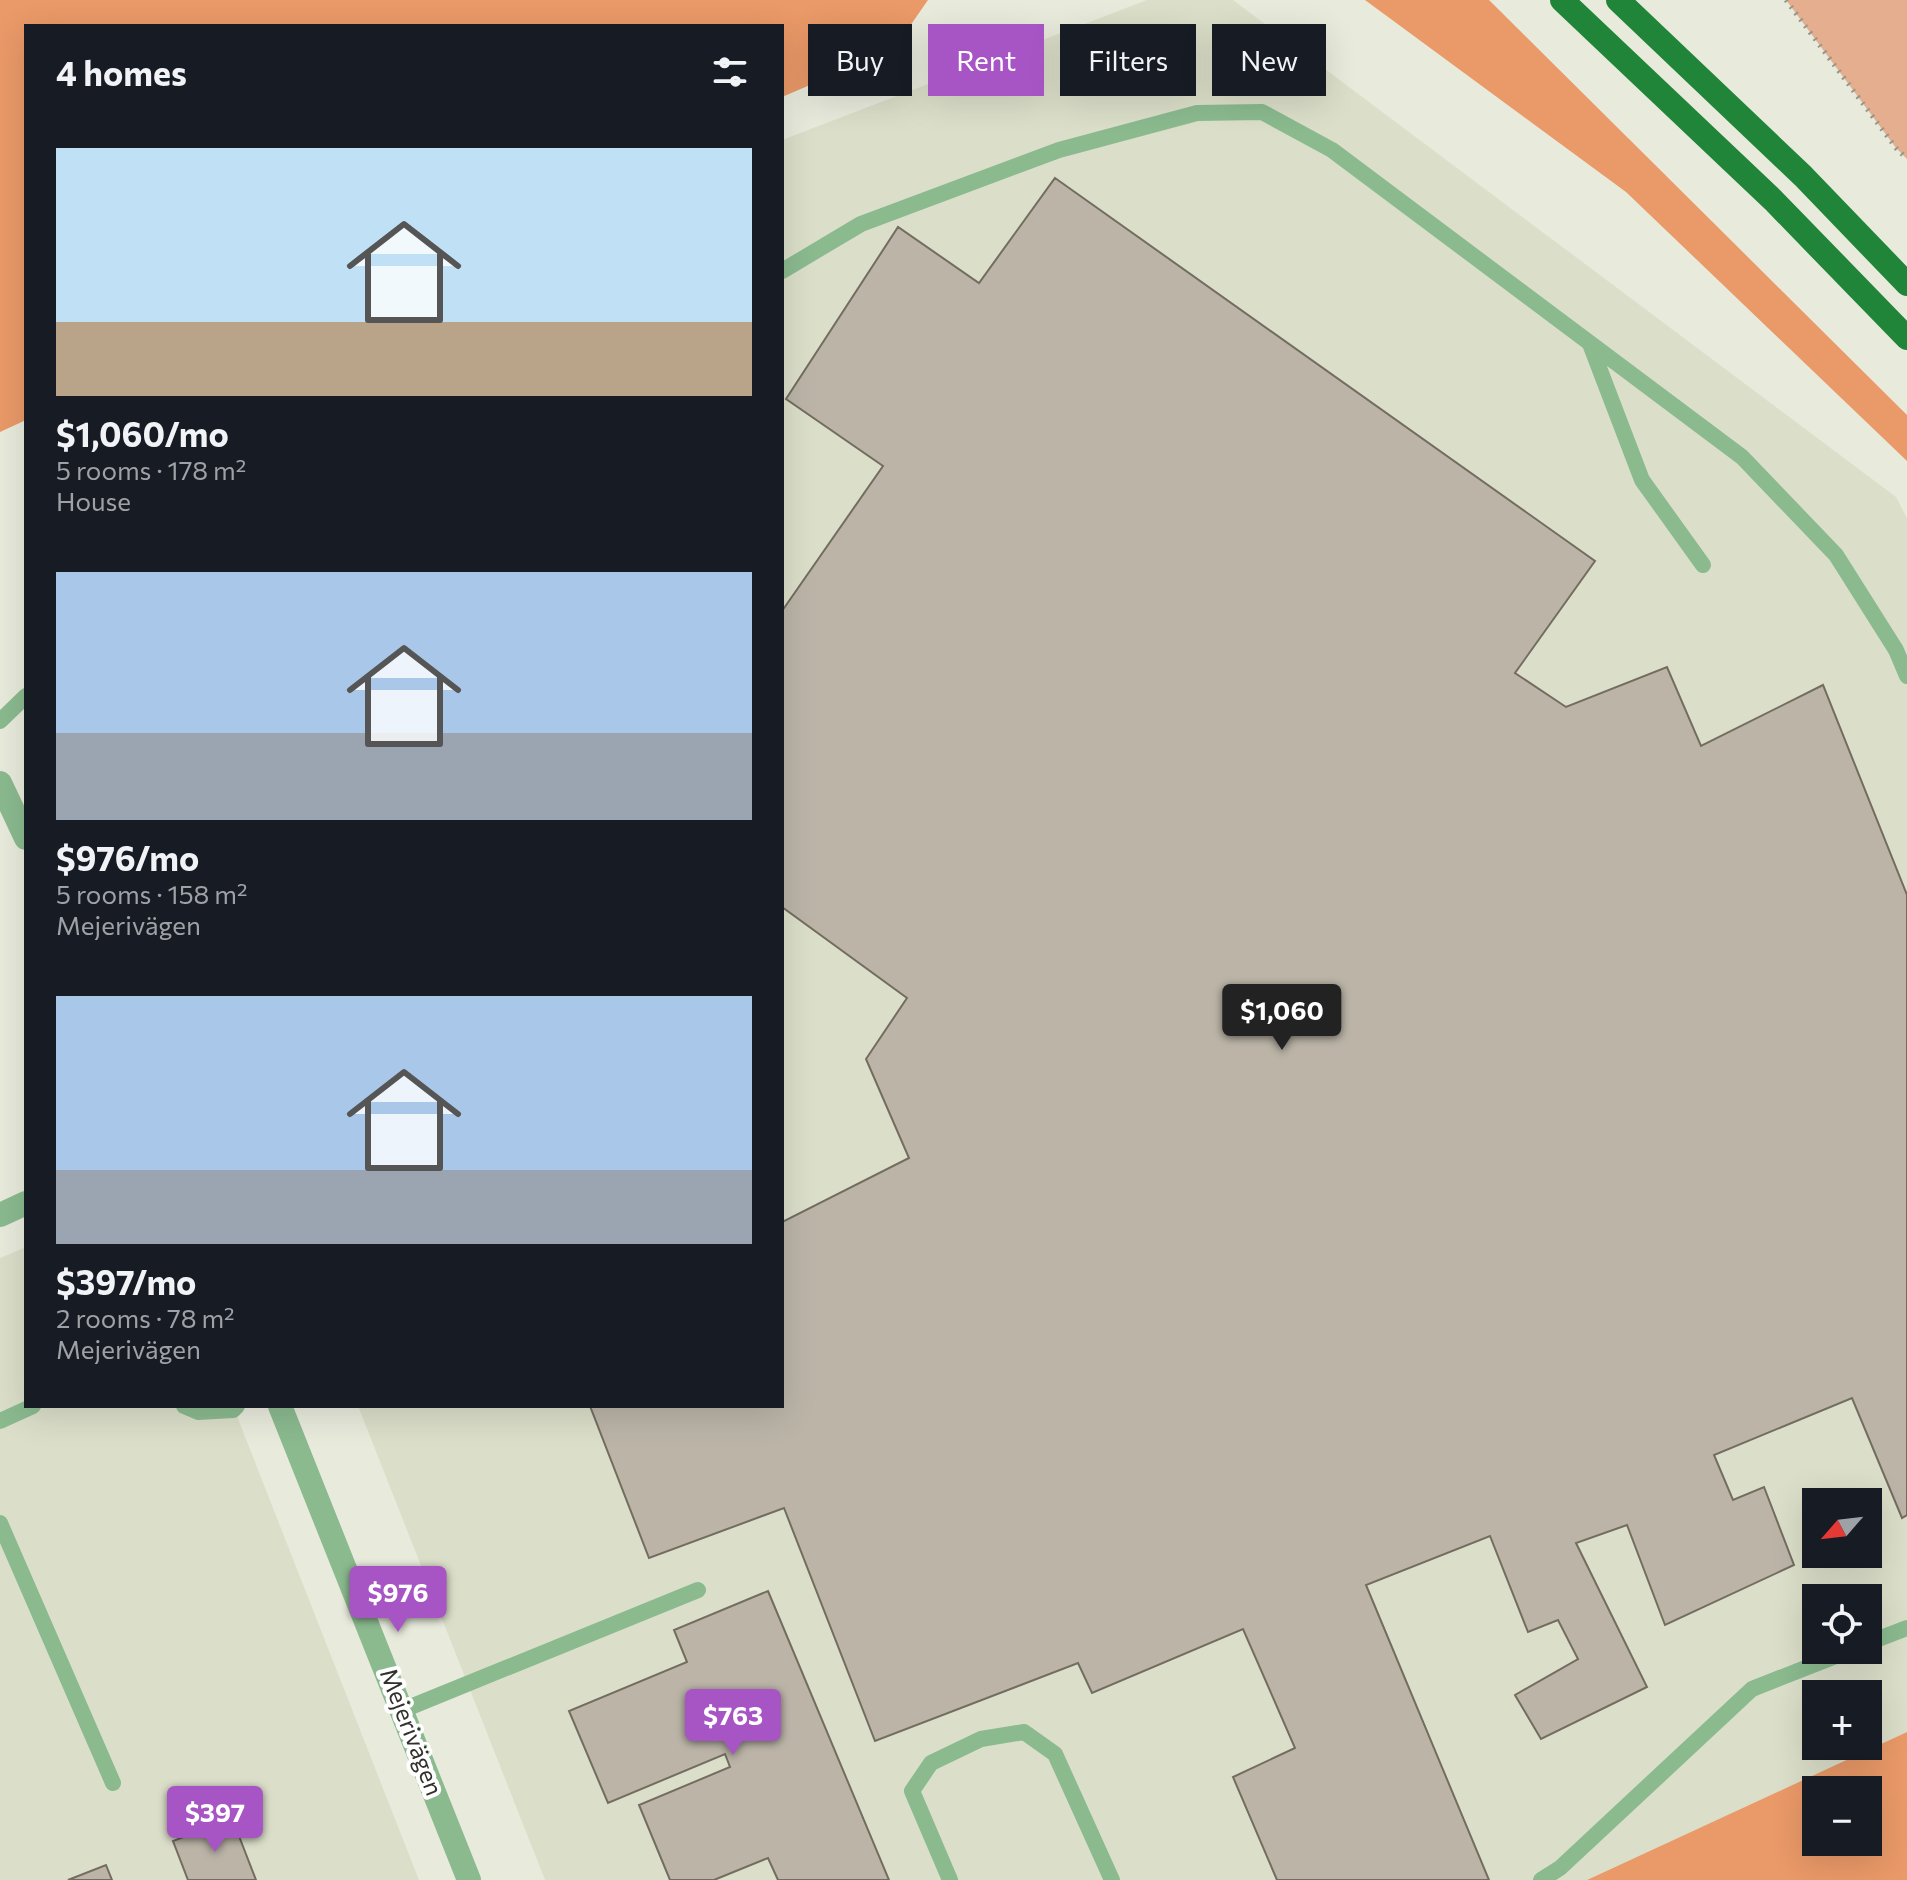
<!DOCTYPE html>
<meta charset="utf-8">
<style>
body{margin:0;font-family:Commissioner,sans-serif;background:#20242c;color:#f1f3f6;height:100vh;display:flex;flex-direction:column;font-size:30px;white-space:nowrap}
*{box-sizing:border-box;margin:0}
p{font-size:26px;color:#9ea1a6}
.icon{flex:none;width:44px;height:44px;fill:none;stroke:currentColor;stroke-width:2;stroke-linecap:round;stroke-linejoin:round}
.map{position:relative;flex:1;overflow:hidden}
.drawer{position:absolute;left:24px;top:24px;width:760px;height:1384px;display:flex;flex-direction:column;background:#171b24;border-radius:0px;box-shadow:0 8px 32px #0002}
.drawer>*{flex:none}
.hud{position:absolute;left:808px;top:24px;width:760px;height:72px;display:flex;gap:16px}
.needle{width:52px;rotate:242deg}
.controls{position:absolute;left:1802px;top:1488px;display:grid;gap:16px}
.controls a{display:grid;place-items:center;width:80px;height:80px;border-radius:0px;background:#171b24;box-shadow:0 8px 32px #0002;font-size:40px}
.price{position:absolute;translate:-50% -68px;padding:0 18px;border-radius:8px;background:#a755c5;color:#fff;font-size:26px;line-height:52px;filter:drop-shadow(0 2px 4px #0008)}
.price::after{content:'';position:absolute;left:50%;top:48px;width:24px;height:18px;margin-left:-12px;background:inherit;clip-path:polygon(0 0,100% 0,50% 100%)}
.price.selected{background:#222;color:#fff}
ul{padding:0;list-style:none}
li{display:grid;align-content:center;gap:16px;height:424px;padding:0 32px}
li span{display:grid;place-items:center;height:248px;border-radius:0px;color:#555}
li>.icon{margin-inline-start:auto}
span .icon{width:144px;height:144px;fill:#fffc;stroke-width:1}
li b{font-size:34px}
h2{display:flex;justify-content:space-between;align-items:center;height:96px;padding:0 32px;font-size:34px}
.pill{padding:0 28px;border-radius:0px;background:#171b24;box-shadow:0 8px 32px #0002;font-size:28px;line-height:72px}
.pill.selected{background:#a755c5;color:#fff}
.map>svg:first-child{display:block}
.built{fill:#dbdfc9;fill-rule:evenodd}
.green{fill:#e4ae8f}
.forest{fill:#ea9968;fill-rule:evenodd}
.building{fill:#bbb4a7;stroke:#736d61;stroke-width:2}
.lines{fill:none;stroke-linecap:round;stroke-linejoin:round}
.path{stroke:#95968c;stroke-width:5;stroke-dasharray:2 6;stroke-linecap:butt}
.service{stroke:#8bba8f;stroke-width:16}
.minor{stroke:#8bba8f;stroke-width:24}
.trunk{stroke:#208538;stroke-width:24}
.labels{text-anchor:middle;stroke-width:8;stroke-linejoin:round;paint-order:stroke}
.street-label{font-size:24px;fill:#32322d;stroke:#fff}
</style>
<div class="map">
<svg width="1907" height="1880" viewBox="0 0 1907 1880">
<rect width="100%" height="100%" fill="#e8ebdc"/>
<!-- built -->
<path class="built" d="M1147 0H1233L1896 497 1907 518V1732L1587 1880H545L358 1406H782V140ZM1816 1502H1868V1554H1816ZM1816 1598H1868V1650H1816ZM1816 1694H1868V1746H1816Z
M26 1247V1406H233L419 1880H0V1258Z"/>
<!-- green -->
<path class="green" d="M1786 0H1907V159L1896 148Z"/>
<!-- forest -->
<path class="forest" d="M0 0H928L894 49 782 97V26H26V420L0 432Z
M1365 0H1489L1907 415V461L1626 192Z
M1907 1732V1880H1587ZM1816 1790H1868V1842H1816Z"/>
<!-- building -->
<path class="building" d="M1055 178 1595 561 1515 673 1566 707 1667 667 1701 746 1823 685 1907 895V1515L1902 1518 1852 1398 1714 1455 1733 1500 1764 1487 1794 1565 1665 1625 1627 1525 1576 1543 1647 1687 1541 1739 1515 1695 1578 1659 1558 1620 1528 1632 1490 1536 1366 1585 1489 1880H1277L1233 1777 1295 1748 1243 1629 1092 1693 1078 1663 875 1741 784 1508 649 1558 590 1406H782V1222L909 1158 866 1059 907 998 782 907V611L883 466 786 399 898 227 979 283Z
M768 1591 889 1880H778L768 1858 714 1880H670L639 1805 730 1767 725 1754 608 1803 569 1711 687 1662 674 1630Z
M232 1818 256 1880H188L173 1841Z
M106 1865 112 1880H68Z"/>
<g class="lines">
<!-- path -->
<path class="path" d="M1786 0 1896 148 1907 159"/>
<!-- service -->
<path class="service" d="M782 271 861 224 1059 150 1197 113 1262 112 1332 150 1742 457 1836 555 1896 650 1907 676
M1590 344 1642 480 1703 565
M0 721 26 696
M184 1406 198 1412 233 1410 237 1406
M0 1421 33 1406
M0 1523 113 1783
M1868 1643 1907 1628
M403 1710 698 1590
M950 1880 912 1791 931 1763 981 1739 1024 1732 1055 1754 1112 1880
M1541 1880 1560 1868 1752 1689 1851 1650"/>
<!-- minor -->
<path class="minor" d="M0 783 26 838
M0 1215 26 1203
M280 1406 469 1880"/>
<!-- trunk -->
<path class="trunk" d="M1562 0 1773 200 1907 338
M1618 0 1803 176 1907 284"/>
</g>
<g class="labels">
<!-- street labels -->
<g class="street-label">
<text transform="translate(411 1732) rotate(69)" y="8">Mejerivägen</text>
</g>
</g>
</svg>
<div class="controls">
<a><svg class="needle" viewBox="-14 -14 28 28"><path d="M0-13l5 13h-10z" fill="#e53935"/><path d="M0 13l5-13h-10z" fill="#9ea1a6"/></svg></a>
<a><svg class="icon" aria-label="locate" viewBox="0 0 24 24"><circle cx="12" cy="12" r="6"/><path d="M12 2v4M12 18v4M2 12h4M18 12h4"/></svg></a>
<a>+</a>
<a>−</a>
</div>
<b class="price selected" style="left:1282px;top:1052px">$1,060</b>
<b class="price" style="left:398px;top:1634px">$976</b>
<b class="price" style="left:733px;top:1757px">$763</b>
<b class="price" style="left:215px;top:1854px">$397</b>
<div class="hud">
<a class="pill">Buy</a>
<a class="pill selected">Rent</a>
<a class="pill">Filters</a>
<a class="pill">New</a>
</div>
<section class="drawer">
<h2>4 homes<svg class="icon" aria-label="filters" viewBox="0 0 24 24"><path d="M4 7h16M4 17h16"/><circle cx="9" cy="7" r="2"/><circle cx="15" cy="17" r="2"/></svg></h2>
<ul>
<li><span style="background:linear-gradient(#bfe0f5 70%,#b9a48a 0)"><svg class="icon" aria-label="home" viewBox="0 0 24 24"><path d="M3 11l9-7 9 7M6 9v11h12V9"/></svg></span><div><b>$1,060/mo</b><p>5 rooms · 178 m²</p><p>House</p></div></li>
<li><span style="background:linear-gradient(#a9c7e8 65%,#9aa5b1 0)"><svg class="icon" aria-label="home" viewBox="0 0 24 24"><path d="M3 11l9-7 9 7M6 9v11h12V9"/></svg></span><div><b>$976/mo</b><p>5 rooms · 158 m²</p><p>Mejerivägen</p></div></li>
<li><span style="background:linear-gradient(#a9c7e8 70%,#9aa5b1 0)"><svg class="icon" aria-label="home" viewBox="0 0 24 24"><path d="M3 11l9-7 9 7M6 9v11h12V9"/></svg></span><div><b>$397/mo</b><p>2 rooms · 78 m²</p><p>Mejerivägen</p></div></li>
</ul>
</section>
</div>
